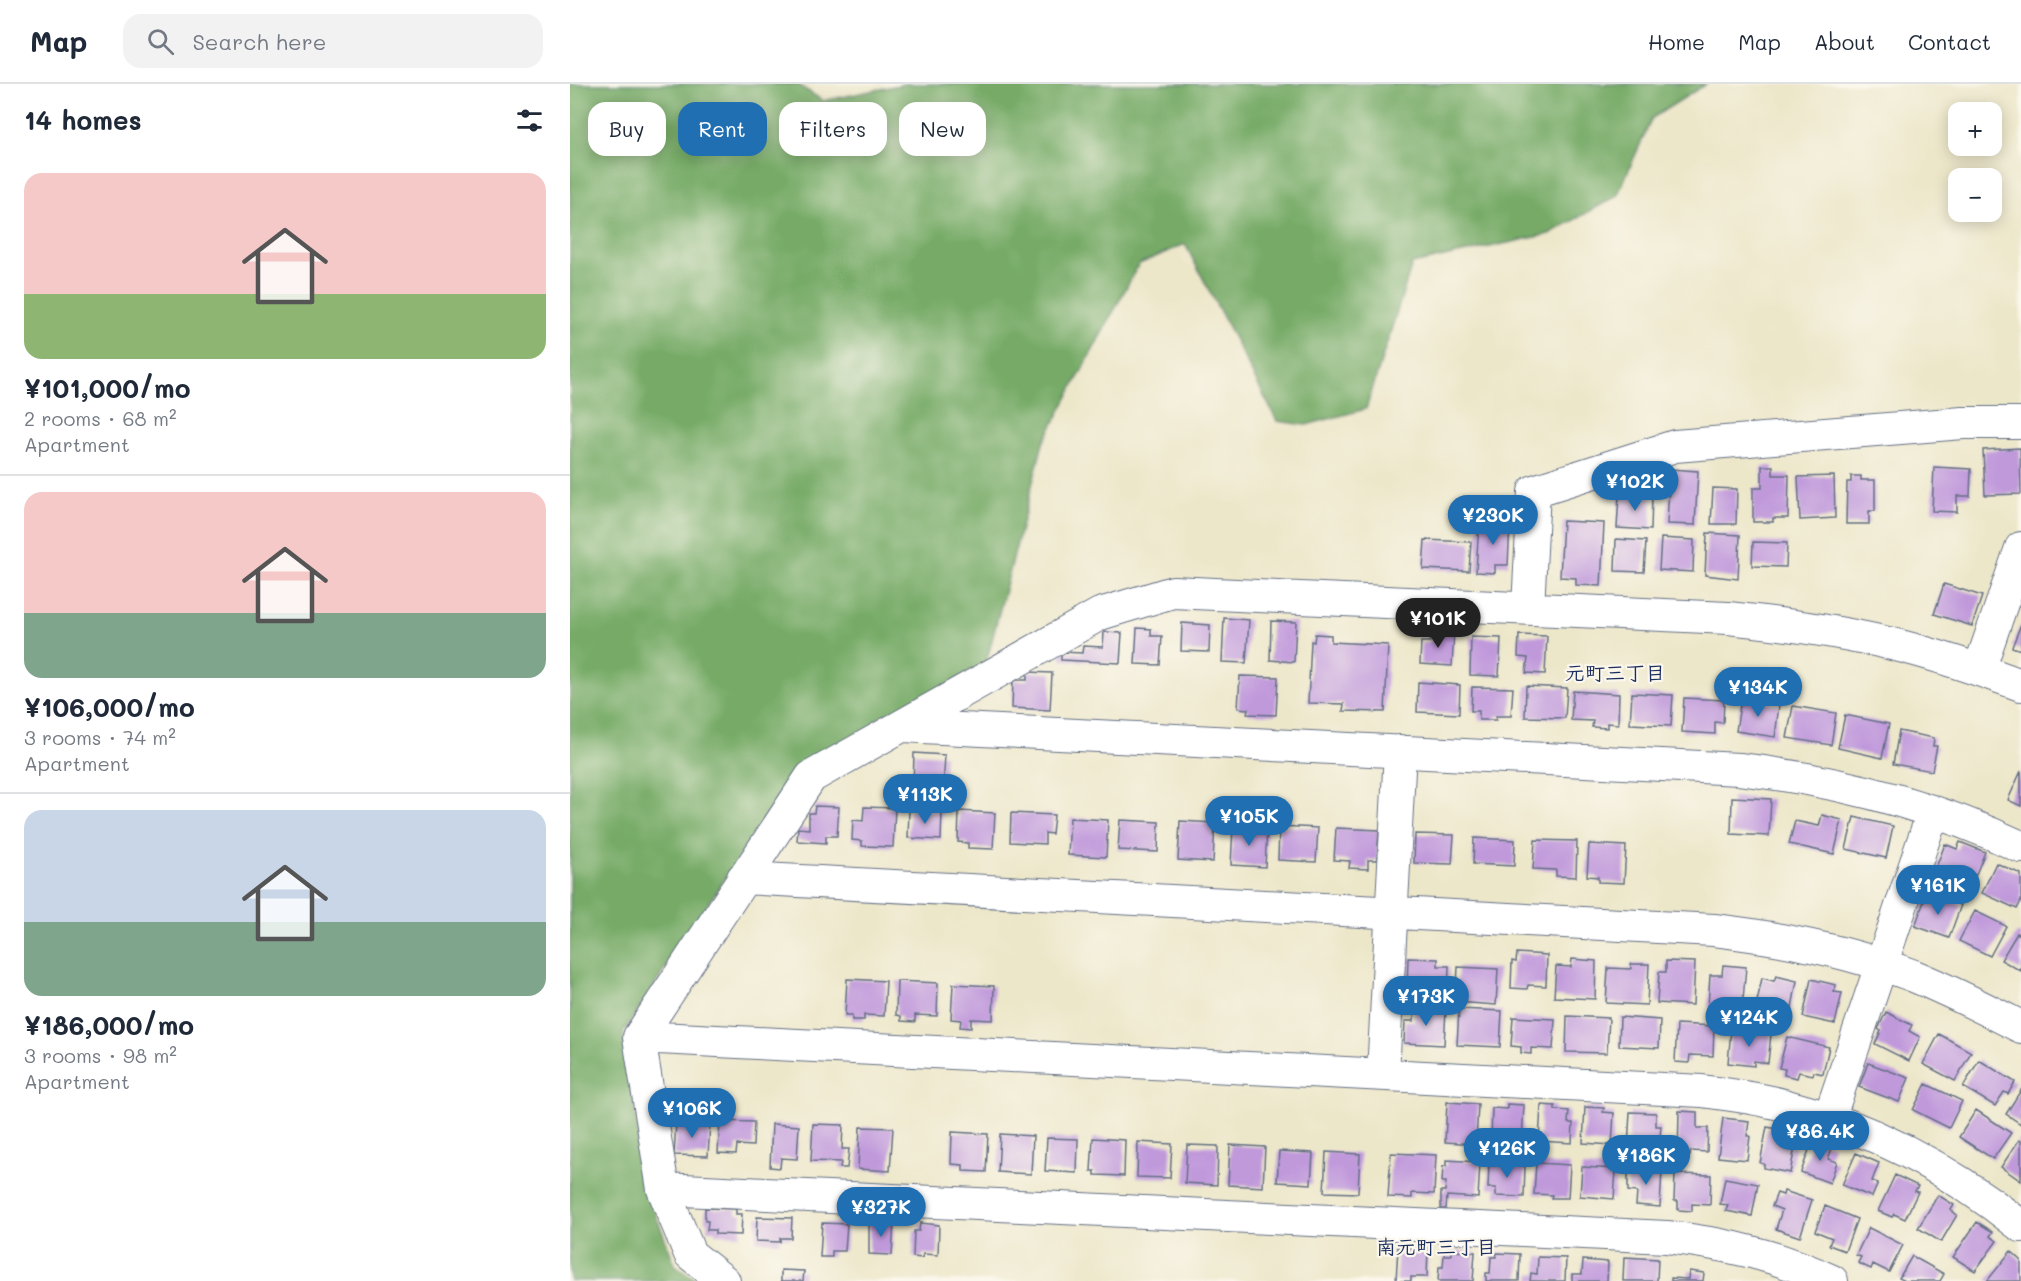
<!DOCTYPE html>
<meta charset="utf-8">
<style>
body{margin:0;font-family:Mali,"Klee One",sans-serif;background:#f2f2f3;color:#1f2937;height:100vh;display:flex;flex-direction:column;font-size:22px;white-space:nowrap}
*{box-sizing:border-box;margin:0}
p{font-size:20px;color:#747a83}
.icon{flex:none;width:33px;height:33px;fill:none;stroke:currentColor;stroke-width:2;stroke-linecap:round;stroke-linejoin:round}
.map{position:relative;flex:1;overflow:hidden}
.side{display:flex;flex-direction:column;background:#fff;width:570px}
.side>*{flex:none}
.guide{position:absolute;left:18px;top:18px;width:570px;height:54px;display:flex;gap:12px}
.tools{position:absolute;left:1378px;top:18px;display:grid;gap:12px}
.tools a{display:grid;place-items:center;width:54px;height:54px;border-radius:12px;background:#fff;box-shadow:0 3px 15px #0003;font-size:30px}
.price{position:absolute;translate:-50% -51px;padding:0 14px;border-radius:21px;background:#1f6fb2;color:#fff;font-size:20px;line-height:39px;filter:drop-shadow(0 2px 3px #0008)}
.price::after{content:'';position:absolute;left:50%;top:36px;width:18px;height:14px;margin-left:-9px;background:inherit;clip-path:polygon(0 0,100% 0,50% 100%)}
.price.current{background:#222;color:#fff}
ul{padding:0;list-style:none}
li{display:grid;align-content:center;gap:12px;height:318px;padding:0 24px}
li+li{border-top:2px solid #e0e1e3}
li span{display:grid;place-items:center;height:186px;border-radius:18px;color:#555}
li>.icon{margin-inline-start:auto}
span .icon{width:108px;height:108px;fill:#fffc;stroke-width:1}
li b{font-size:26px}
h2{display:flex;justify-content:space-between;align-items:center;height:72px;padding:0 24px;font-size:26px}
.chip{padding:0 21px;border-radius:18px;background:#fff;box-shadow:0 3px 15px #0003;font-size:21px;line-height:54px}
.chip.current{background:#1f6fb2;color:#fff}
header{display:flex;align-items:center;gap:36px;box-sizing:border-box;height:84px;padding:0 30px;background:#fff;border-bottom:2px solid #e0e1e3}
header strong{font-size:28px}
nav{display:flex;gap:33px;margin-inline-start:auto;font-size:21px}
.search{width:420px;height:54px;background:#f2f2f3;display:flex;align-items:center;gap:15px;box-sizing:border-box;padding:0 21px;border-radius:18px;color:#747a83;font-size:22px}
main{display:flex;flex:1;min-height:0}
.map>svg:first-child{display:block}
.forest{fill:#76aa66;stroke:#486c62;stroke-width:1.5}
.building{fill:#c099db}
.lines{fill:none;stroke-linecap:round;stroke-linejoin:round}
.minor-casing{stroke:#646f84;stroke-width:34}
.minor{stroke:#fff;stroke-width:32}
.labels{text-anchor:middle;stroke-width:4.5;stroke-linejoin:round;paint-order:stroke}
.neighbourhood-label{font-size:20px;font-weight:bold;fill:#1b2f5e;stroke:#fbf7ec}
</style>
<header>
<strong>Map</strong>
<div class="search"><svg class="icon" aria-label="search" viewBox="0 0 24 24"><circle cx="10" cy="10" r="6"/><path d="M15 15l6 6"/></svg>Search here</div>
<nav><a>Home</a><a>Map</a><a>About</a><a>Contact</a></nav>
</header>
<main>
<section class="side">
<h2>14 homes<svg class="icon" aria-label="filters" viewBox="0 0 24 24"><path d="M4 7h16M4 17h16"/><circle cx="9" cy="7" r="2"/><circle cx="15" cy="17" r="2"/></svg></h2>
<ul>
<li><span style="background:linear-gradient(#f6c9c9 65%,#8fb573 0)"><svg class="icon" aria-label="home" viewBox="0 0 24 24"><path d="M3 11l9-7 9 7M6 9v11h12V9"/></svg></span><div><b>¥101,000/mo</b><p>2 rooms · 68 m²</p><p>Apartment</p></div></li>
<li><span style="background:linear-gradient(#f6c9c9 65%,#7fa58c 0)"><svg class="icon" aria-label="home" viewBox="0 0 24 24"><path d="M3 11l9-7 9 7M6 9v11h12V9"/></svg></span><div><b>¥106,000/mo</b><p>3 rooms · 74 m²</p><p>Apartment</p></div></li>
<li><span style="background:linear-gradient(#c9d6e8 60%,#7fa58c 0)"><svg class="icon" aria-label="home" viewBox="0 0 24 24"><path d="M3 11l9-7 9 7M6 9v11h12V9"/></svg></span><div><b>¥186,000/mo</b><p>3 rooms · 98 m²</p><p>Apartment</p></div></li>
</ul>
</section>
<div class="map">
<svg width="1451" height="1197" viewBox="0 0 1451 1197">
<rect width="100%" height="100%" fill="#fbf7ec"/>
<filter id="ink" filterUnits="userSpaceOnUse"><feTurbulence type="fractalNoise" baseFrequency=".0167" numOctaves="2"/><feDisplacementMap in="SourceGraphic" scale="12" xChannelSelector="R" yChannelSelector="G"/><feConvolveMatrix kernelMatrix="1 2 1 2 8 2 1 2 1" color-interpolation-filters="sRGB"/></filter>
<filter id="wash" filterUnits="userSpaceOnUse"><feTurbulence type="fractalNoise" baseFrequency=".008" numOctaves="4" result="noise"/><feDisplacementMap in="SourceGraphic" scale="24" xChannelSelector="R" yChannelSelector="G"/><feGaussianBlur stdDeviation="1.35" result="paint"/><feColorMatrix in="noise" values="0 0 0 0 0 0 0 0 0 0 0 0 0 0 0 0 0 1.4 0 .05"/><feComposite in="paint" operator="in"/></filter>
<g filter="url(#wash)">
<rect width="100%" height="100%" fill="#ede7ca"/>
<!-- forest -->
<path class="forest" d="M0 0H227L253 17 334 0H1136L1082 34 1047 112 979 150 842 180 796 325 736 341 707 337 615 160 569 180 473 359 416 579 227 685 53 949 78 1110 105 1181 128 1197H0Z"/>
<g id="blocks">
<!-- building -->
<path class="building" d="M1450 364 1451 410 1415 411 1413 366Z
M1192 382H1203V391H1219L1218 434H1203V438H1183V404H1192Z
M1364 383 1401 385 1400 412H1387V428L1362 427Z
M1100 385 1128 387 1125 441 1097 440Z
M1264 392 1265 434 1230 436 1228 393Z
M1281 392H1291V396H1305V427H1299V440H1276L1277 398H1281Z
M1143 404 1167 405 1166 440H1141Z
M1049 411 1082 412 1081 446 1047 444Z
M993 437 1034 439 1031 502 1006 501V494L990 493Z
M909 438 940 440 938 481H925V489L906 488Z
M1137 449 1170 451 1168 495 1135 491Z
M1091 454 1124 456 1123 488 1089 486Z
M1046 455 1076 457 1074 488 1045 487Z
M855 456 901 458 899 487 853 485Z
M1183 458 1217 459 1216 483 1182 482Z
M1374 500 1412 512 1402 542 1364 530Z
M654 534 679 536 676 579 652 578Z
M701 537 726 538 724 578 700 576Z
M612 539 640 541 639 568 611 567Z
M1451 540V566L1442 563Z
M567 544 581 545V552H592L590 581 565 580Z
M861 546 884 547 882 582 850 580 851 558H860Z
M534 548 552 549 550 579 491 576V568L512 569 513 562 533 563Z
M745 550 761 551V558L818 561 815 628 773 627 774 620 738 619 741 557 744 558Z
M949 551 977 552 975 590 956 589 958 574 948 573Z
M901 553 931 554 929 592 900 591Z
M457 588 482 589 480 626 442 624 443 596H457Z
M670 592 708 593 706 631 677 630 678 625 668 624Z
M848 598 890 601 889 630 847 628Z
M956 602 997 604 995 634 955 633Z
M902 603 943 604 941 632H926V636H909V627H901Z
M1003 607 1049 610 1048 640 1037 639V644L1022 643 1023 637 1001 636Z
M1062 609 1103 611 1101 642 1060 640Z
M1114 614 1154 616 1153 639 1145 638V650L1112 648Z
M1171 615 1209 621 1205 653 1166 647Z
M1223 622 1266 629 1261 661 1217 654Z
M1275 631 1319 640 1312 674 1268 664Z
M1329 647 1364 654 1363 662H1367L1362 687 1323 680Z
M344 669 375 671 373 705 343 704Z
M1451 687V722L1438 716Z
M1162 713 1201 715 1199 752 1161 750Z
M245 722 269 723 267 752H256V759L227 757 228 744 239 745V729H244Z
M294 723 325 724 323 763 292 762V757L282 756 283 736 293 737Z
M339 725 372 727 371 756 338 754Z
M389 727 425 729 423 765 398 764V759L388 758Z
M441 729 484 731 482 750 475 749V760L440 758Z
M1252 731 1272 736 1264 770 1219 760 1225 737 1249 742Z
M1284 733 1323 742 1316 774 1276 765Z
M500 734 538 736 536 773 498 771Z
M550 736 589 738 588 768 548 766Z
M610 737 645 739 643 778 608 776Z
M709 742 748 744 746 778 708 776Z
M663 743 697 745 695 783 661 781Z
M766 744 809 746 807 776H798V785L779 784 780 777 764 776Z
M845 750 884 751 882 780 844 779Z
M904 754 945 756 944 782 903 780Z
M965 756 1007 757 1006 793 986 792V786L963 785Z
M1390 758 1415 768 1400 805 1363 791 1375 760 1387 765Z
M1019 760 1056 762 1054 799 1028 798V793L1017 792Z
M1426 779 1451 790V817L1447 825 1412 809Z
M1357 809 1391 821 1379 854 1345 842Z
M1405 827 1436 842 1420 872 1389 857Z
M1447 849 1451 851V887L1431 876Z
M947 869 977 871 976 902 958 901 957 905 941 904 942 877 946 878Z
M838 874 868 875V882H879L878 908 857 907V913L840 912 841 906 837 905Z
M1002 875 1026 877 1025 915 984 913 986 882 1001 883Z
M1096 877 1125 878 1123 921 1087 919 1089 888H1096Z
M1061 880H1079L1077 921 1036 919 1038 884 1061 885Z
M1153 881 1176 883 1172 926 1138 923 1140 891H1152Z
M888 883 928 885 926 921 886 918Z
M1206 892 1227 897 1220 934 1185 927 1192 894 1204 897Z
M277 895 316 897 314 932 294 931V936H282V931H275Z
M1241 895 1266 901 1264 908 1272 909 1265 940 1233 933Z
M327 897 368 899 367 932 345 931V938L331 937V932L326 931Z
M383 900 424 902 423 936 401 935V944L390 943 391 936 381 935Z
M844 924 876 926 874 961 834 959 835 937H844Z
M889 925 932 927 930 963 887 961Z
M1316 928 1342 941 1339 947 1350 953 1339 977 1305 960 1311 947 1308 945Z
M997 932 1039 934 1037 969 996 968Z
M943 933 985 935 983 965 961 964V970L951 969V963L941 962Z
M1050 933 1090 936 1089 964 1049 962Z
M1107 940 1144 942 1143 972 1120 971 1119 979 1105 978Z
M1161 945 1201 950 1198 979 1184 977V982L1158 979Z
M1369 950 1401 968 1385 997 1353 980Z
M1217 953 1259 963 1253 990 1244 988 1243 991 1229 988 1227 994 1214 991 1215 985 1209 984Z
M1409 976 1445 998 1438 1010 1434 1008 1425 1022 1393 1003Z
M1298 979 1339 994 1329 1018 1289 1003Z
M1356 1000 1392 1017 1379 1044 1343 1026Z
M1451 1006V1040L1436 1030Z
M877 1018 908 1020 906 1060 875 1058Z
M937 1020 954 1021 952 1056 921 1055 922 1024 937 1025Z
M971 1021 985 1022V1026L999 1027 998 1039H1003L1002 1059 969 1057Z
M1015 1023 1034 1024 1033 1028 1044 1029 1042 1061 1013 1059Z
M1406 1026 1441 1049 1423 1075 1389 1053Z
M1109 1027 1127 1028V1044H1138L1137 1068 1121 1067 1120 1072 1108 1071Z
M1060 1028 1086 1029V1042H1091L1089 1066 1058 1064Z
M1153 1034 1179 1037 1177 1052H1180L1177 1076 1148 1073Z
M150 1037 184 1038 183 1062 167 1061 166 1070 148 1069Z
M106 1038 140 1039 138 1072 104 1071Z
M202 1040 229 1042 227 1075 211 1074 210 1084 200 1083Z
M243 1040 273 1041 272 1065H279L277 1084H270L271 1078 241 1077Z
M290 1043 323 1044 320 1087 288 1085Z
M1197 1043 1218 1047 1215 1061 1225 1063 1220 1089 1194 1084V1080L1190 1079Z
M382 1048 418 1050 416 1088 393 1087V1081L381 1080Z
M430 1050 463 1052 461 1090 428 1088Z
M477 1054 508 1055 507 1089 475 1087Z
M523 1054 555 1056 554 1092 525 1091V1087H521Z
M1243 1055 1263 1062 1258 1075 1267 1078 1260 1099 1231 1088Z
M1449 1056 1451 1057V1097L1431 1083Z
M568 1058 602 1060 600 1094 567 1093Z
M617 1061 648 1062 647 1101 615 1099Z
M660 1061 695 1063 693 1103 658 1101Z
M709 1067 743 1069 741 1100 707 1098Z
M756 1068 790 1070 788 1109 754 1108Z
M821 1069 866 1071 864 1110 842 1109V1114L818 1113Z
M1286 1069 1309 1079 1302 1097 1308 1099 1302 1113 1272 1101Z
M876 1076 910 1078 908 1114 877 1112 876 1125H871V1107H875L876 1098H872L873 1082H876Z
M930 1076 948 1077V1081L955 1082 954 1113 926 1112V1104H918L919 1079 930 1080Z
M966 1079 1000 1081 998 1114H981L982 1111 964 1110Z
M1012 1083 1046 1085 1044 1115 1010 1112Z
M1063 1084 1092 1085 1090 1123 1066 1121 1067 1108 1058 1107V1087L1063 1088Z
M1105 1090 1141 1091 1140 1121 1122 1120V1127L1108 1126V1117H1104Z
M1325 1091 1348 1102 1345 1107 1348 1108 1335 1135 1324 1130 1322 1133 1308 1127Z
M1155 1094 1188 1100 1182 1132 1156 1127 1158 1121 1150 1120Z
M1214 1107 1242 1116 1230 1153 1206 1145 1212 1126 1202 1122 1207 1109 1213 1111Z
M1368 1111 1384 1121 1381 1126 1387 1131 1371 1158 1348 1144Z
M1255 1122 1287 1135 1275 1167 1259 1161 1262 1154 1245 1147Z
M135 1124 166 1125V1130H172L171 1151 145 1150V1146H137L138 1137H135Z
M187 1133 222 1134 221 1154H210V1158L186 1157Z
M299 1137 324 1138 322 1171 299 1170Z
M1407 1138 1423 1148 1420 1152 1427 1157 1405 1187 1383 1173Z
M252 1139 277 1140 275 1167H262V1173H250Z
M350 1139 369 1141 368 1171 353 1170 352 1174 343 1173 344 1147H349Z
M1299 1144 1333 1161 1319 1188 1303 1180 1301 1185 1288 1179 1291 1173 1286 1171Z
M828 1163 858 1165 857 1193H841V1197H826Z
M881 1167 905 1168 903 1197H868L869 1183H873L874 1171H881Z
M1441 1167 1451 1176V1197H1417Z
M927 1169 950 1170 949 1197H916V1189H920L921 1173H926Z
M1342 1172 1374 1190 1370 1197H1335L1329 1194Z
M968 1173 996 1174 995 1197H960L961 1189 967 1190Z
M1054 1173 1088 1175 1087 1197H1053Z
M1013 1176 1038 1178 1037 1197H1002V1190H1012Z
M211 1186 234 1187 233 1197H211Z
M1119 1187 1134 1189 1133 1197H1101V1194L1118 1195Z"/>
</g>
</g>
<g filter="url(#ink)">
<use href="#blocks" fill-opacity="0" stroke="#646f84" stroke-width="1.5"/>
<g class="lines">
<defs>
<path id="minor" d="M958 524 964 407 1105 362 1393 339H1451
M1409 586 1451 464
M333 642 1169 685C1266 696 1362 721 1451 763
M173 794 1144 846C1212 854 1279 867 1344 892 1380 907 1416 925 1451 943
M69 953 1132 1007C1160 1011 1190 1014 1217 1022 1303 1044 1382 1087 1451 1142
M813 990 830 667
M1259 1035 1363 728
M93 1105 1097 1153C1157 1160 1206 1171 1262 1197
M154 1197 120 1170 93 1105 69 953 241 693 530 530 603 508 1158 534C1217 540 1276 548 1334 563 1373 573 1413 587 1451 601"/>
</defs>
<!-- minor casing -->
<use href="#minor" class="minor-casing"/>
<!-- minor -->
<use href="#minor" class="minor"/>
</g>
</g>
<g class="labels">
<!-- neighbourhood labels -->
<g class="neighbourhood-label">
<text x="1045" y="596">元町三丁目</text>
<text x="866" y="1170">南元町三丁目</text>
</g>
</g>
</svg>
<div class="tools">
<a>+</a>
<a>−</a>
</div>
<b class="price" style="left:1065px;top:428px">¥102K</b>
<b class="price" style="left:923px;top:462px">¥230K</b>
<b class="price current" style="left:868px;top:565px">¥101K</b>
<b class="price" style="left:1188px;top:634px">¥134K</b>
<b class="price" style="left:355px;top:741px">¥113K</b>
<b class="price" style="left:679px;top:763px">¥105K</b>
<b class="price" style="left:1368px;top:832px">¥161K</b>
<b class="price" style="left:856px;top:943px">¥173K</b>
<b class="price" style="left:1179px;top:964px">¥124K</b>
<b class="price" style="left:122px;top:1055px">¥106K</b>
<b class="price" style="left:1250px;top:1078px">¥86.4K</b>
<b class="price" style="left:937px;top:1095px">¥126K</b>
<b class="price" style="left:1076px;top:1102px">¥186K</b>
<b class="price" style="left:311px;top:1154px">¥327K</b>
<div class="guide">
<a class="chip">Buy</a>
<a class="chip current">Rent</a>
<a class="chip">Filters</a>
<a class="chip">New</a>
</div>
</div>
</main>
